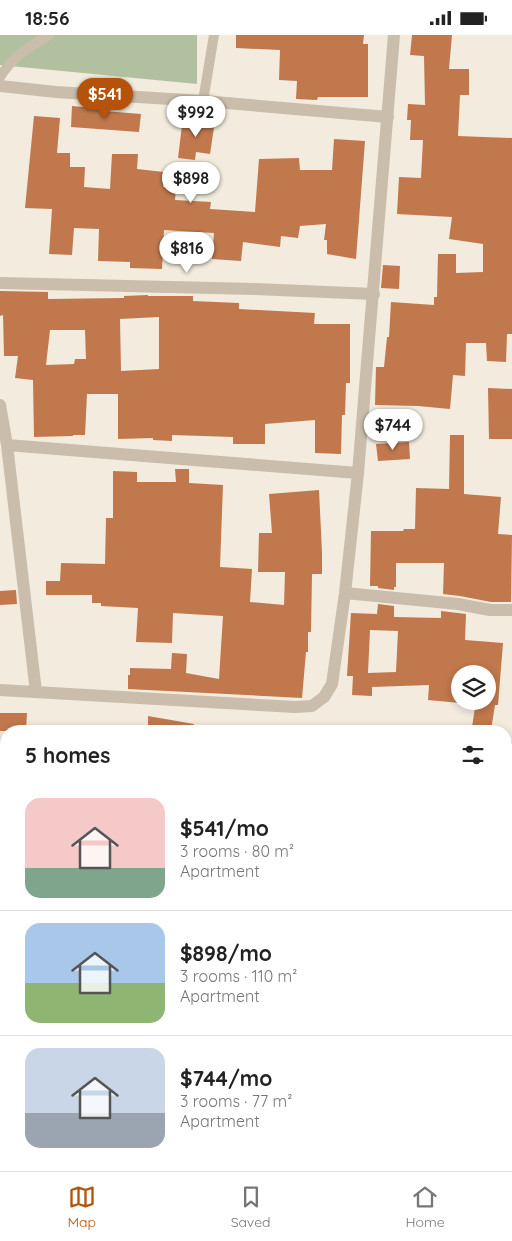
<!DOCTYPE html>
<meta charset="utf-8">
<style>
body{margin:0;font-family:Quicksand,sans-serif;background:#f6f6f6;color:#222;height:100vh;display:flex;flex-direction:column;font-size:19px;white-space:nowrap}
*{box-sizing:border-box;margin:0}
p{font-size:16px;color:#767676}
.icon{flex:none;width:28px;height:28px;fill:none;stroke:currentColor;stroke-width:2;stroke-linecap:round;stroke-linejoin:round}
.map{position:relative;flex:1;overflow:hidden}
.details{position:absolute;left:0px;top:690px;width:512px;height:446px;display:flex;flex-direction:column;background:#fff;border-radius:20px 20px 0 0;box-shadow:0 2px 8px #0003}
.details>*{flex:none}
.fabs{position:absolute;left:451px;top:630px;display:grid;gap:10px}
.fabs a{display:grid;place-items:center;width:45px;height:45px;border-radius:50%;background:#fff;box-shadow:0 2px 8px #0003;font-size:25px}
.price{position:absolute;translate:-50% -42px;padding:0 11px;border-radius:18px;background:#fff;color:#222;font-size:16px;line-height:32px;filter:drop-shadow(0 1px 2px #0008)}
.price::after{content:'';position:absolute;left:50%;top:30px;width:15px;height:11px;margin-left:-8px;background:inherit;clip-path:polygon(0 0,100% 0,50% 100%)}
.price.selected{background:#b45309;color:#fff}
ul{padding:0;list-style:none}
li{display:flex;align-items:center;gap:15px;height:125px;padding:0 25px}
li+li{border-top:1px solid #e0e0e0}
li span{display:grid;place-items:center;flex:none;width:140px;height:100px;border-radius:15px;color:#555}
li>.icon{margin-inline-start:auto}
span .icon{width:60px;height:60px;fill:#fffc;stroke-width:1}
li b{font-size:21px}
h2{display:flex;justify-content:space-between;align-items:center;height:60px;padding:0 25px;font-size:21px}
.status{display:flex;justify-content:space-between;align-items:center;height:35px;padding:0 25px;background:#fff;direction:ltr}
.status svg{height:14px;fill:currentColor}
.menu{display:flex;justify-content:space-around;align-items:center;height:70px;border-top:1px solid #e0e0e0;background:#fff;font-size:14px;color:#767676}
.menu a{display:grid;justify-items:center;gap:2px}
.menu .selected{color:#b45309}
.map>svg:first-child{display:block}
.green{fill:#b1c19f}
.building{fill:#c1784d;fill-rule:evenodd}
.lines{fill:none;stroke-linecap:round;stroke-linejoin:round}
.path{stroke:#b6a795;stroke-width:3;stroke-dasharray:2.5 2.5;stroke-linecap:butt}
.lane{stroke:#cabdab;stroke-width:10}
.street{stroke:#cabdab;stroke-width:12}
.secondary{stroke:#9d8c7c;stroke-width:12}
</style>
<div class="status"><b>18:56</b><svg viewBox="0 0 49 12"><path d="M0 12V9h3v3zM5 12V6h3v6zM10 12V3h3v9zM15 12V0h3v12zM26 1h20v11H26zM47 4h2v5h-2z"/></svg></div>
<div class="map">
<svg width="512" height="1136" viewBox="0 0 512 1136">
<rect width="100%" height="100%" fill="#f2ebde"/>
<!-- green -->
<path class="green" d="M0 0H197V49L0 30Z
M512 967V1136H484L485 1130H506V1001Z
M379 1130H447L445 1136H379Z"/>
<!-- building -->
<path class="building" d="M236 0H364L363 9H368V62H318L317 65 296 64 297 46 279 45 280 15 236 13Z
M412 0H452L449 34H469V60H460L458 101 512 103V299H507L506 327 487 326 486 308H466L465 341 453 340 450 374 418 371 375 370 376 332H384L387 302H389L391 267 434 270V262H437L438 219H456V238L483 237V209L449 204 452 182 397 179 399 142 421 143 423 105H410L411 85H407L408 69 425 70 424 21 410 20Z
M72 71 105 74 104 76 141 79 139 97 71 92Z
M34 81 60 83 57 118H70V132H85L84 152 110 154 112 119H138L137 134 164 137 163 152 176 154 175 165 211 167 210 174 255 177 259 124 299 123 300 135H332L334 104 365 106 356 224 327 219V205H324L326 189 300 191 298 203 281 201 280 212 243 207 241 226 212 224 214 198 164 195 162 234 130 233V227L98 226 99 194 74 193 72 220 49 219 52 174 25 173Z
M183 82 215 86 210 119 196 117 195 125 178 123Z
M383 230 400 231 399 254 381 253Z
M0 256 48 257V264L124 263V261L148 260V261H193V266L239 268V274L315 278 314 289H350V348H346L345 380H342L341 419 315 418V385L265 389V409H233V402L172 400V406L153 405V403L118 404V359H87L85 400H73V401L34 402 33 345 15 343 18 321H4L3 280 0 281ZM159 282V334L121 336 120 284ZM50 295H85L86 324H75L74 329 46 330Z
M488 353 512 354V404H489Z
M450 400H464V459L501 462 498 499 512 500 511 567H491L460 561 443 559 444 528H396V552H394V555L378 553V551H370L371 496H403L404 494H415L416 453 449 454Z
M409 407 410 424 378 426 376 409Z
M175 434H189V448L223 450 220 532 252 534 250 567 284 570 285 537H258L259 498H272L269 459 319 455 322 517V539H312L311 597H308V617H306L302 663 128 654V640H130V633L171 634 172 618 187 619 186 638 219 644 223 581 173 578 172 608 136 607 138 573 101 571V568H92V560H46V546H60L61 528 105 529 106 483H113V436L137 437V447H176Z
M16 555 17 569 0 570V556Z
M378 569 394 571V582L441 583V576L466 579 465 605 503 608 498 670H495L491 695 472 692 476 666H488V639H460V668L428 665 429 650 372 652V661L352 660 353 641H347L351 578 377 579ZM370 595 398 596 396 637 368 638Z
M0 678H27L26 696H0Z
M148 681 194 689 193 696H148Z"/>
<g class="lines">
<!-- path -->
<path class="path" d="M506 858H512"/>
<!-- lane -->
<path class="lane" d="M0 42C13 21 28 13 49 0
M203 66 214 0"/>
<!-- street -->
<path class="street" d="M0 51 56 57 203 66 388 82
M0 248 255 254 374 259
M0 370 7 410 36 657
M7 410 358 438
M345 558 458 569 490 575H512
M0 655 295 672 312 671 324 662 332 649 345 558 358 438 394 0"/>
<!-- secondary -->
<path class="secondary" d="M506 763 512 712
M0 823H6
M466 1136 467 1130"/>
</g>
</svg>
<div class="fabs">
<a><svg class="icon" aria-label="layers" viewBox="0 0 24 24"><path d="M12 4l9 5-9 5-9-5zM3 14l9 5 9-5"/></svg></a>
</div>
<b class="price selected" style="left:105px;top:85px">$541</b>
<b class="price" style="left:196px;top:103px">$992</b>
<b class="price" style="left:191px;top:169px">$898</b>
<b class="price" style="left:187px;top:239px">$816</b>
<b class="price" style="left:393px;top:416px">$744</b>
<section class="details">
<h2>5 homes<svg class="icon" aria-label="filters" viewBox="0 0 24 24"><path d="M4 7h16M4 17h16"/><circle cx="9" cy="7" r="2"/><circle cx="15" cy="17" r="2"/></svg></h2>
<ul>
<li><span style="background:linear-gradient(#f6c9c9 70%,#7fa58c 0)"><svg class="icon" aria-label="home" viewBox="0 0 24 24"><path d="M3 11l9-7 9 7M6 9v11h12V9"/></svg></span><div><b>$541/mo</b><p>3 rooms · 80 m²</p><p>Apartment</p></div></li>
<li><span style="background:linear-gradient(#a9c7e8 60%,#8fb573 0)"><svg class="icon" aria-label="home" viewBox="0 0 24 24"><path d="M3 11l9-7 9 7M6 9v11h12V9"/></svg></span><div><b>$898/mo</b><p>3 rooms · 110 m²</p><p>Apartment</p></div></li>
<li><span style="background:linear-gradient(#c9d6e8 65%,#9aa5b1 0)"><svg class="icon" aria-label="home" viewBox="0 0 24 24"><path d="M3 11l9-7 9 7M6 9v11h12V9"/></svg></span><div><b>$744/mo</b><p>3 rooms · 77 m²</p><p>Apartment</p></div></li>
</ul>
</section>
</div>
<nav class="menu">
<a class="selected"><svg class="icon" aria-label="map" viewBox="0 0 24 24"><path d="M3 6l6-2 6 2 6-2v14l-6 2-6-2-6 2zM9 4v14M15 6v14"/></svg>Map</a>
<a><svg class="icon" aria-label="saved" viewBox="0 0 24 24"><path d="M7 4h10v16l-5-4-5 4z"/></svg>Saved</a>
<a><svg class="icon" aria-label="home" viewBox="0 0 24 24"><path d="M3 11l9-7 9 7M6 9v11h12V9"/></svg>Home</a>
</nav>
